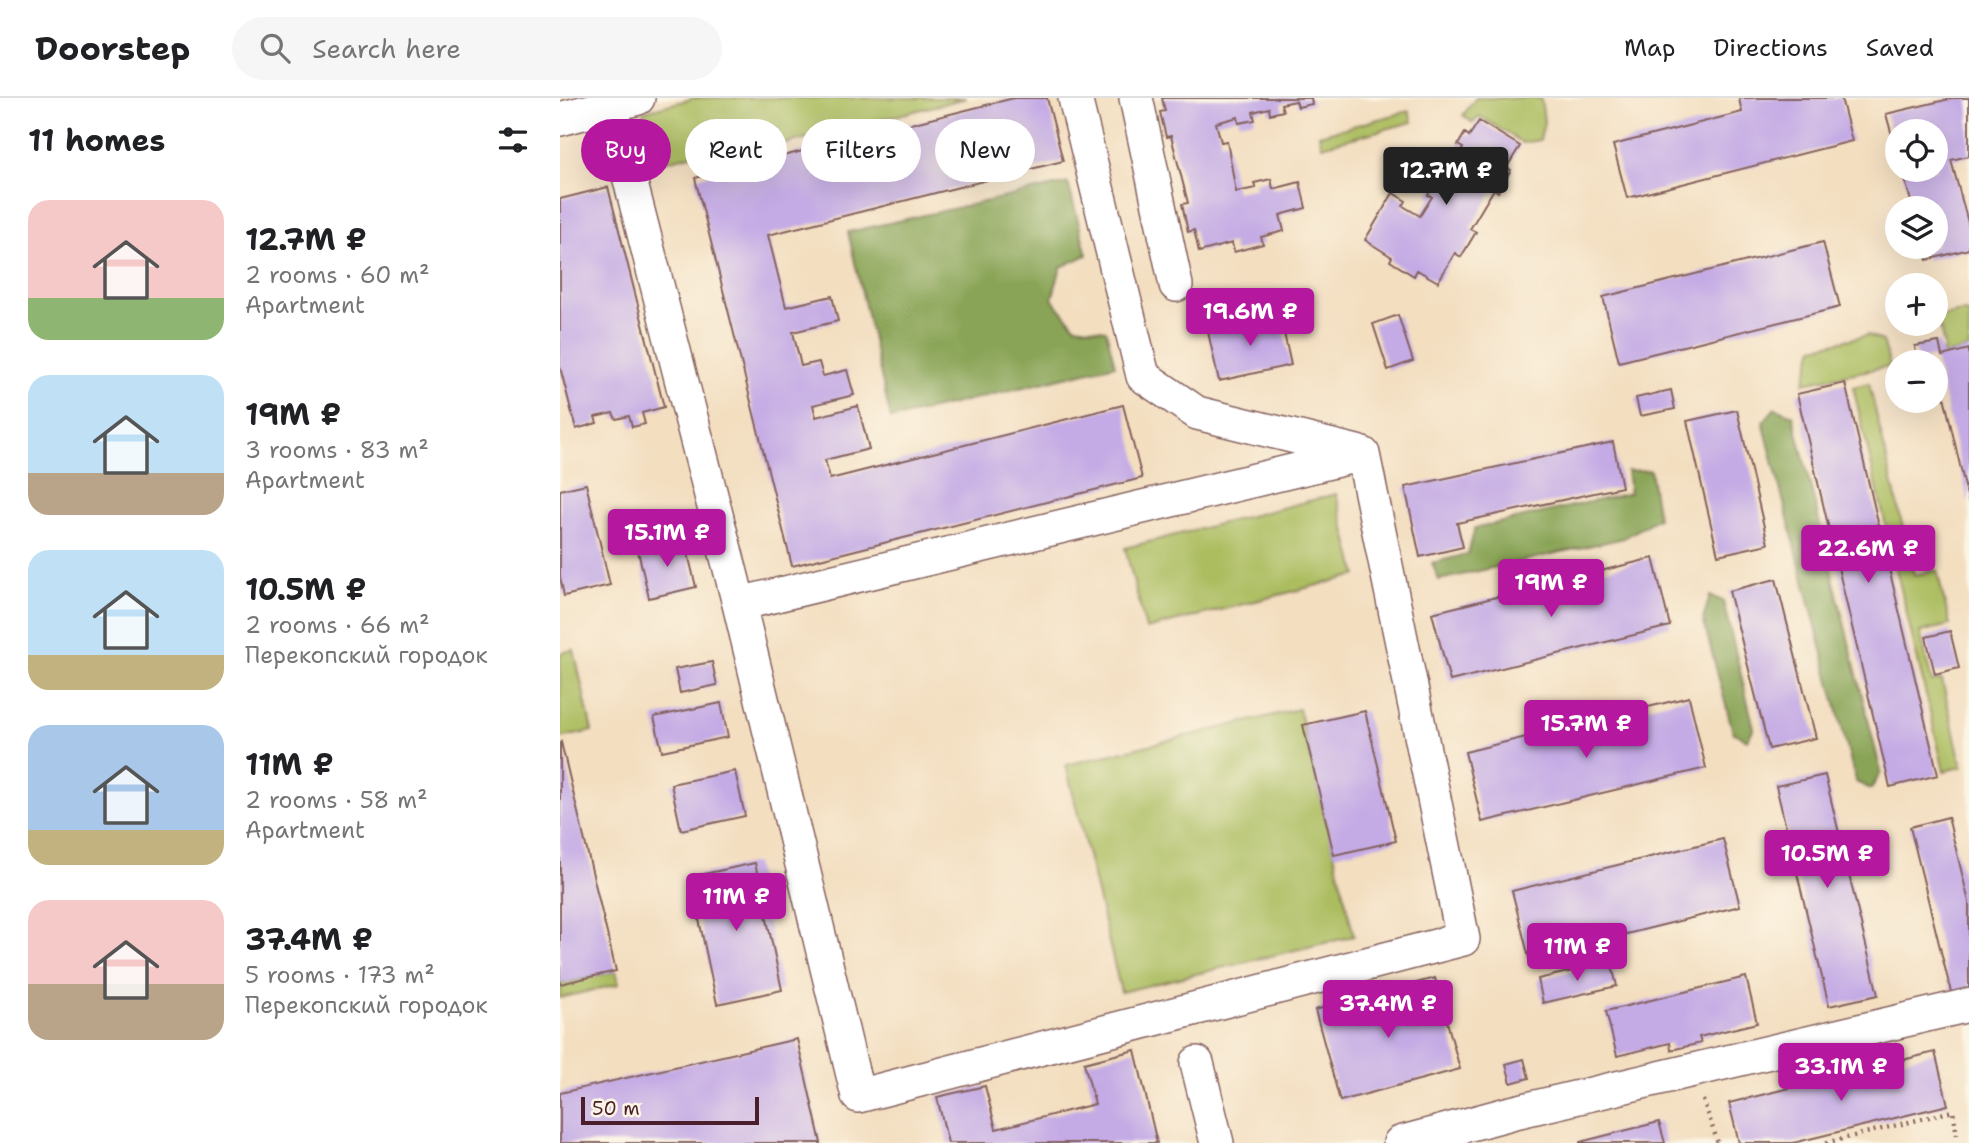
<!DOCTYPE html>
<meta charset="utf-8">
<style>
body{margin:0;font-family:"Shantell Sans",sans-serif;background:#f6f6f6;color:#202124;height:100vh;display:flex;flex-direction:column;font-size:26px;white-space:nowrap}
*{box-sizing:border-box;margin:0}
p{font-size:23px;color:#757577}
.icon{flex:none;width:38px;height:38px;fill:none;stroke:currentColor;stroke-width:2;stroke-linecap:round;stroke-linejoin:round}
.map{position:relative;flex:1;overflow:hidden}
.drawer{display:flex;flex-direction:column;background:#fff;width:560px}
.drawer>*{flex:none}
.guide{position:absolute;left:21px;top:21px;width:665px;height:63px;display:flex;gap:14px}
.fabs{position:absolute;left:1325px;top:21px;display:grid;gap:14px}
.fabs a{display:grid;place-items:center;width:63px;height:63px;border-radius:50%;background:#fff;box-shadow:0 7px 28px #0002;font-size:35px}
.scale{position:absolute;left:21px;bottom:18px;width:178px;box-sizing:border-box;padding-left:7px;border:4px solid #4a1f2b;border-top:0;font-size:19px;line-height:24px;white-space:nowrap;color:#4a1f2b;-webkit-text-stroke:5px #fcf5e5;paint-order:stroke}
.price{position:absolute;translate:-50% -60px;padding:0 16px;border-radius:7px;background:#b5179e;color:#fff;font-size:23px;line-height:46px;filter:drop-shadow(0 2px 4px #0008)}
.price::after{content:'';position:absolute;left:50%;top:42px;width:21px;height:16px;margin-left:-10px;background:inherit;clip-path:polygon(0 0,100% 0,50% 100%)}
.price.selected{background:#222;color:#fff}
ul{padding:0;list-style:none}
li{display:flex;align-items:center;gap:21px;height:175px;padding:0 28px}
li span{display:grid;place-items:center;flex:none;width:196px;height:140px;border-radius:21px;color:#555}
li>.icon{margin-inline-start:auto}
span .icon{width:84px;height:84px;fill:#fffc;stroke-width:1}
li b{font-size:30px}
h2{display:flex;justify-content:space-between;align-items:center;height:84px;padding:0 28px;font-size:30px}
.chip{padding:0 24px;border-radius:32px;background:#fff;box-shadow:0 7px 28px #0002;font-size:24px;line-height:63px}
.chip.selected{background:#b5179e;color:#fff}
header{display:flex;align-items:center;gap:42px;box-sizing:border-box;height:98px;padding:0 35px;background:#fff;border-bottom:2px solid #e0e0e0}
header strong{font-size:33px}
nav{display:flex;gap:38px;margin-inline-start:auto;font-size:24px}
.search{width:490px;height:63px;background:#f6f6f6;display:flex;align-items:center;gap:18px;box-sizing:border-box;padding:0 24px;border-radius:38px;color:#757577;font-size:26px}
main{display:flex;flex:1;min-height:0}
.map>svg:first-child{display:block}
.green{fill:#acbd60;stroke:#7b6e46;stroke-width:2}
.forest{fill:#89a456;stroke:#6a6240;stroke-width:2}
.building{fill:#c4abe5}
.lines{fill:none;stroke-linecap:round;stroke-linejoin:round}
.minor-casing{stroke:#85625f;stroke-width:36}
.path{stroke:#85625f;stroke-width:4.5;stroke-dasharray:2 5;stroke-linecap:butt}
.minor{stroke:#fff;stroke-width:33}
</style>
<header>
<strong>Doorstep</strong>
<div class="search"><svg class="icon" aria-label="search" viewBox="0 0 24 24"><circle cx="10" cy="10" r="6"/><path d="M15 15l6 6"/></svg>Search here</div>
<nav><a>Map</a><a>Directions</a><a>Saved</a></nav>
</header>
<main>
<section class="drawer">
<h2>11 homes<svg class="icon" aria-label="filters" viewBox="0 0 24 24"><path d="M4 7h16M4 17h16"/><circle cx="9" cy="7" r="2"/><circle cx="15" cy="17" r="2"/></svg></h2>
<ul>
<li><span style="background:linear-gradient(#f6c9c9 70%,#8fb573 0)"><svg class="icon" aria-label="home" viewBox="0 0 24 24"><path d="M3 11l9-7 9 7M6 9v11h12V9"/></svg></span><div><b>12.7M ₽</b><p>2 rooms · 60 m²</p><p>Apartment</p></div></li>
<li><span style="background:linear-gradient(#bfe0f5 70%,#b9a48a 0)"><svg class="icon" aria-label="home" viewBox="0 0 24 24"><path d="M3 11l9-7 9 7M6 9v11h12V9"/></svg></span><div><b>19M ₽</b><p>3 rooms · 83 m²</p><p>Apartment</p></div></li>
<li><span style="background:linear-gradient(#bfe0f5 75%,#c2b280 0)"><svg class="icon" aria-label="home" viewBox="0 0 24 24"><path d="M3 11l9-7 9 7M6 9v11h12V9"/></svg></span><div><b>10.5M ₽</b><p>2 rooms · 66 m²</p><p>Перекопский городок</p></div></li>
<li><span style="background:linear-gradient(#a9c7e8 75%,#c2b280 0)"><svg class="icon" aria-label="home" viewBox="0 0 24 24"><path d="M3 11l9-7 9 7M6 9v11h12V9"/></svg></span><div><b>11M ₽</b><p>2 rooms · 58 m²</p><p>Apartment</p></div></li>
<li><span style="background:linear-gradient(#f6c9c9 60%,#b9a48a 0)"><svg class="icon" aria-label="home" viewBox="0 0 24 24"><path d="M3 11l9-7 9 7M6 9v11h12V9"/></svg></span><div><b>37.4M ₽</b><p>5 rooms · 173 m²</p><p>Перекопский городок</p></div></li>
</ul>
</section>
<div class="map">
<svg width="1409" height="1045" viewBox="0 0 1409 1045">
<rect width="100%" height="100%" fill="#fcf5e5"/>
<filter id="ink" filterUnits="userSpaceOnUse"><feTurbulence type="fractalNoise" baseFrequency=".0143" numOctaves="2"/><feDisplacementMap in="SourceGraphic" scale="14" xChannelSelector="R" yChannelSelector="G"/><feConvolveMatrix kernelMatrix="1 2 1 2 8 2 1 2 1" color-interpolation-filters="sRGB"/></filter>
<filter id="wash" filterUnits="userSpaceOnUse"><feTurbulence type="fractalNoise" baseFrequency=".00686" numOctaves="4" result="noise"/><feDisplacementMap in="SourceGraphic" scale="28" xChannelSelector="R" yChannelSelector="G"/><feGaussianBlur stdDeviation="1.57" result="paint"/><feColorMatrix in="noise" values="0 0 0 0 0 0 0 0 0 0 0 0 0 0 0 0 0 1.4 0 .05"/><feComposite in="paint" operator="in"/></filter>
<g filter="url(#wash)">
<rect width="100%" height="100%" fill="#f3dec0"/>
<!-- green -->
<path class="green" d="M135 0H406L188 55 184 44 86 68 76 38 84 13Z
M916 0H981L984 24 980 42 963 45 919 18 913 25 903 17Z
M849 13 852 24 762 48 759 37Z
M1402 214 1409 215V251L1382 258 1384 249 1378 219Z
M1308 237 1323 243 1330 268 1244 285 1254 249Z
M1309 285 1354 477 1377 472 1390 527 1360 534 1372 584 1382 582 1402 669 1384 673 1293 289Z
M776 396 797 477 586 531 565 450Z
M14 552 32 633 0 640V555Z
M739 611 794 838 561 894 506 667Z
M56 873 59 886 0 900V886Z"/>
<!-- forest -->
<path class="forest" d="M508 85 527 157 501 169 492 201 515 228 546 232 555 267 331 321 288 134Z
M1215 310 1233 317 1321 674 1311 691 1296 684 1203 324Z
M1090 372 1098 420 1064 440 879 482 872 465 908 456 915 430 1070 395 1067 373Z
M1150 498 1163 503 1194 630 1187 642 1173 634 1143 521Z"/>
<g id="blocks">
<!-- building -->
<path class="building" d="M454 0H487L503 63 208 137 226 209 272 198 278 223 233 234 241 268 259 264 263 278 287 272 294 297 253 307 256 319 298 308 309 351 265 362 270 381 563 307 582 380 232 468 135 80Z
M602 0H751L752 6 738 9 736 3 721 6 723 13 710 16 709 10 693 14 695 22 679 25 678 19 656 25 661 44 667 43 676 94 696 90 694 85 711 81 713 91 740 84 746 110 720 117 724 133 701 139 703 146 674 154 672 145 639 154 634 132 628 134 622 106 628 105 611 38 606 39 600 14 605 13Z
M1183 0H1281L1292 43 1067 100 1053 47 1182 14 1179 1Z
M1394 0H1409V58L1391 62 1409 128V151L1367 162 1363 149H1376V110H1353L1342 72H1376V33H1337L1336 52 1326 16Z
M919 23 960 48 947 69 951 72 938 94 934 91 910 131 916 134 901 159 895 155 878 184 857 172 854 178 830 163 832 159 805 142 833 95 846 103 843 108 860 118 872 99 868 97 876 84 881 86 888 74 884 71 891 60 896 63 903 50 898 47 905 35 909 38Z
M48 89 104 309 82 315 85 326 72 329 69 318 56 321 53 315 35 319 37 325 16 331 0 269V101Z
M1263 144 1280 209 1059 264 1043 199Z
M720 217 731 267 659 283 648 234Z
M838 217 853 263 828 272 813 226Z
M1379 244 1382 258 1409 251V406L1376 264 1373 259 1357 262 1355 248Z
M1285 285 1378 677 1330 689 1237 296Z
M1111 292 1115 311 1080 318 1076 300Z
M1177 312 1208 446 1158 457 1127 323Z
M1053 344 1062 389 897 425 903 449 860 459 845 389Z
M26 386 50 487 4 498 0 479V392Z
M125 443 136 489 89 500 78 453Z
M1093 460 1110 528 890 583 872 515Z
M1216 481 1256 640 1209 651 1169 493Z
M1390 533 1399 570 1375 576 1366 539Z
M152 564 157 587 120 595 115 571Z
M1129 599 1146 670 922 724 905 654Z
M161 605 168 639 102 653 94 619Z
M805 613 836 743 774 757 743 627Z
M1 644 56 873 0 886V645Z
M175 673 185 718 121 732 111 686Z
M1265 677 1318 897 1269 908 1216 688Z
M1388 719 1409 804V893L1392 898 1350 729Z
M1163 741 1180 808 969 860 952 793Z
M195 765 222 892 157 906 130 779Z
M1051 864 1057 888 983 905 978 881Z
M1186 879 1197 925 1139 939 1141 945 1111 952 1110 945 1057 958 1046 913Z
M875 880 900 971 780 1003 755 912Z
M237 941 261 1045H0V995Z
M575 952 597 1045H388L377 999 425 988 436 1031 535 1006 524 965Z
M1375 954 1388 1007 1233 1045H1179L1169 1005Z
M964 961 969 980 951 985 946 966Z
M1099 1024 1105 1045H1020V1044Z"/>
</g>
</g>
<g filter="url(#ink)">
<use href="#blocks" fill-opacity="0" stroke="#85625f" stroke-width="2"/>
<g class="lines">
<defs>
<path id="minor" d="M49 0 179 506 298 998 903 841 803 356
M515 0 583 278 637 315 797 354
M576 0 616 187
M0 21 78 0
M179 506 803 356
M637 965 657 1045
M840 1045 951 1015 1409 907"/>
</defs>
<!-- minor casing -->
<use href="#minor" class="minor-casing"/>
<!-- path -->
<path class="path" d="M1143 1002 1158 1045
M1266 1045 1393 1013 1397 1037"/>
<!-- minor -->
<use href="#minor" class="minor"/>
</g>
</g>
</svg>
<div class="fabs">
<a><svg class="icon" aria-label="locate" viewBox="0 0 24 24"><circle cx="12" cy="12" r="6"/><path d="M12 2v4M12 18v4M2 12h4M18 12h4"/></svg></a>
<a><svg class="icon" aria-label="layers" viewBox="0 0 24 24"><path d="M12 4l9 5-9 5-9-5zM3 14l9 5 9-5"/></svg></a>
<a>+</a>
<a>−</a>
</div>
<div class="scale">50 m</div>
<b class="price selected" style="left:886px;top:109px">12.7M ₽</b>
<b class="price" style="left:690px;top:250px">19.6M ₽</b>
<b class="price" style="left:107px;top:471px">15.1M ₽</b>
<b class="price" style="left:1308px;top:487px">22.6M ₽</b>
<b class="price" style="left:991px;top:521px">19M ₽</b>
<b class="price" style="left:1026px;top:662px">15.7M ₽</b>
<b class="price" style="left:1267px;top:792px">10.5M ₽</b>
<b class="price" style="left:176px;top:835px">11M ₽</b>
<b class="price" style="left:1017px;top:885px">11M ₽</b>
<b class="price" style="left:828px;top:942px">37.4M ₽</b>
<b class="price" style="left:1281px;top:1005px">33.1M ₽</b>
<div class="guide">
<a class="chip selected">Buy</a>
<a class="chip">Rent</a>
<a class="chip">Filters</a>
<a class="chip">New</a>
</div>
</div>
</main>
